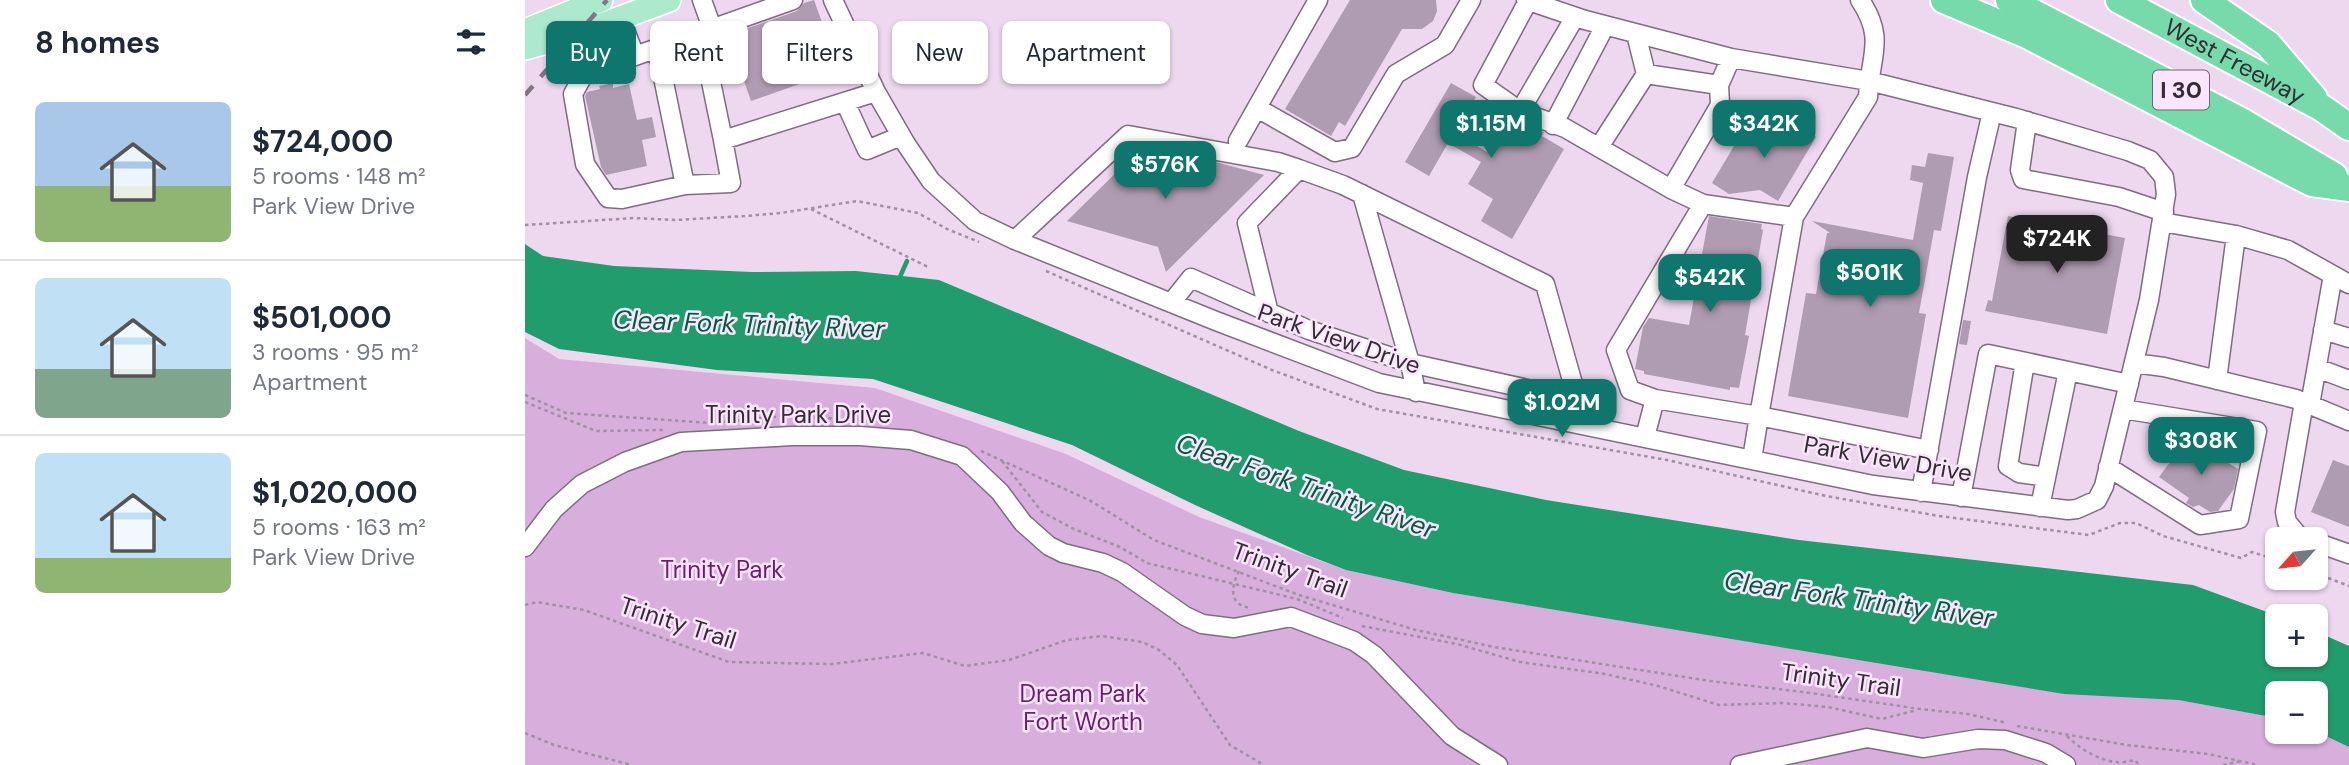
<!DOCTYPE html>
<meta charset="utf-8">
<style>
body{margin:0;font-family:"DM Sans",sans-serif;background:#f6f6f7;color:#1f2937;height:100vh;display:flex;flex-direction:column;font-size:26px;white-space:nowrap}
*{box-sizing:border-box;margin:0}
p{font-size:23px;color:#747a83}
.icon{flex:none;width:38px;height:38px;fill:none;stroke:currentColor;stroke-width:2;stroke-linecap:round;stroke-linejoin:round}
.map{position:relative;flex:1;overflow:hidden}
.panel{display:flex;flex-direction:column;background:#fff;width:525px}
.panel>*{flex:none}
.guide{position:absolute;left:21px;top:21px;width:665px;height:63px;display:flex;gap:14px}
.needle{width:46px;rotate:243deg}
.tools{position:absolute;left:1740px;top:527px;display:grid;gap:14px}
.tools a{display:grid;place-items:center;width:63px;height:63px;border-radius:10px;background:#fff;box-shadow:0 2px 5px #0004;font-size:35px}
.price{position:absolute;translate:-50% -60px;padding:0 16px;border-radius:14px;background:#0f766e;color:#fff;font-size:23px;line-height:46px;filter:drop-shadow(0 2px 4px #0008)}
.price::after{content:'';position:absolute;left:50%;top:42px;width:21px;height:16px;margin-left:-10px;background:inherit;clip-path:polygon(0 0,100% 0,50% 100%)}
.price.on{background:#222;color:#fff}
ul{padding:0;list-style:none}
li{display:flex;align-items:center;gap:21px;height:175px;padding:0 35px}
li+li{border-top:2px solid #e0e1e3}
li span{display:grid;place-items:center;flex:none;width:196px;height:140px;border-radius:10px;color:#555}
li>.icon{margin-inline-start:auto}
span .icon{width:84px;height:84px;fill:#fffc;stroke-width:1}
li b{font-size:30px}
h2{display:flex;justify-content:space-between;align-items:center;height:84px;padding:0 35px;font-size:30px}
.tag{padding:0 24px;border-radius:10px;background:#fff;box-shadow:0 2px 5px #0004;font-size:24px;line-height:63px}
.tag.on{background:#0f766e;color:#fff}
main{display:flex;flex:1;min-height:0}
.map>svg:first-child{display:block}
.green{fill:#d8aedd}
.water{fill:#219c6c}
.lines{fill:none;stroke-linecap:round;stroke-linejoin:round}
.stream{stroke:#219c6c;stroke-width:4.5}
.building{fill:#b09cb2}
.minor-casing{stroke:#7f6c81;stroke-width:21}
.major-casing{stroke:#fff;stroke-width:26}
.highway-casing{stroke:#fff;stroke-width:30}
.path{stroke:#a090a2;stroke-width:2.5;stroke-dasharray:3.5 3.5;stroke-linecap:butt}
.minor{stroke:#fff;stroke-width:18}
.major{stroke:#ade9cd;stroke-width:23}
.highway{stroke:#76daab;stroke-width:26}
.rail{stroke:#837584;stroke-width:4.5;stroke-dasharray:12 12;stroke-linecap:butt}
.labels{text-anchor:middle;stroke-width:5;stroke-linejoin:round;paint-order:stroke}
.shield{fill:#fae5fc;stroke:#6f6471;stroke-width:2}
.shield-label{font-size:23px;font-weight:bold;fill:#342c35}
.street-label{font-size:24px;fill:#342c35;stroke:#fae5fc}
.park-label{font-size:24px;fill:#6c1c76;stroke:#fae5fc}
.water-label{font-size:26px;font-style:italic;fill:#005c3c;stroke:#fae5fc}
</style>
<main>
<section class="panel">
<h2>8 homes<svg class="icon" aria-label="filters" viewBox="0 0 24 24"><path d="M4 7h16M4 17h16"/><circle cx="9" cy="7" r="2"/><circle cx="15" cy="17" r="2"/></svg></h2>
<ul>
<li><span style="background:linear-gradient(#a9c7e8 60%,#8fb573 0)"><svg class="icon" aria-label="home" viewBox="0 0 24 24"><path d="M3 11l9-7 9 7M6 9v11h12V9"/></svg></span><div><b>$724,000</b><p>5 rooms · 148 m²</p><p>Park View Drive</p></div></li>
<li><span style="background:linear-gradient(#bfe0f5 65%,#7fa58c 0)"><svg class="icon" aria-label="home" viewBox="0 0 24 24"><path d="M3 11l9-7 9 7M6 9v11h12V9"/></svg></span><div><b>$501,000</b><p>3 rooms · 95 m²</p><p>Apartment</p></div></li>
<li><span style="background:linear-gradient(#bfe0f5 75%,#8fb573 0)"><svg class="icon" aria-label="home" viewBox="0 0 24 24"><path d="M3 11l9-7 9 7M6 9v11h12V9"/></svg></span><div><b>$1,020,000</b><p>5 rooms · 163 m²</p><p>Park View Drive</p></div></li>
</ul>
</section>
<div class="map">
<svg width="1824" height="765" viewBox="0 0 1824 765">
<rect width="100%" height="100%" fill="#edd8ef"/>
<!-- green -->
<path class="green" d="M0 338 34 359 350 388 541 454 674 517 821 570 928 593 1261 647 1653 700 1752 718V732L1790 731 1824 747V765H0Z"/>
<!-- water -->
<path class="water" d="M0 244 18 256 89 266 227 272 331 271 414 280 774 431 879 470 1021 500 1274 540 1668 585 1753 616 1752 654H1790V631L1824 646V747L1790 731V693H1752V718L1653 700 1539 694 928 593 821 570 782 555 670 505 547 445 348 379 192 370 34 349 0 332Z"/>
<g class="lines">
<!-- stream -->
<path class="stream" d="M374 279 382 261"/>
</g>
<!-- building -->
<path class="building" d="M289 0 314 70 226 101 203 35 272 11 279 3Z
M825 0H911L912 11 908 21 897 29H877L820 126 814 122 806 136 760 109Z
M88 83V88L104 84 112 120 127 117 131 137 117 140 122 166 81 175 76 167 60 96 62 92 75 89 74 86Z
M926 83 951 97 930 133 962 152 983 116 1006 129 1019 132 1017 136 1039 149 987 239 956 221 968 199 943 184 956 162 923 143 904 176 880 162Z
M1225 119 1242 128 1273 125 1291 137 1253 201 1235 190 1204 194 1187 183Z
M608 148 691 162 739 175 641 272 633 247 542 221 610 154Z
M1403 153 1429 157 1416 231 1409 230 1394 313 1401 314 1383 418 1263 396 1281 293 1291 294 1302 233H1305L1287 221 1388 240 1398 183 1385 180 1387 165 1400 167Z
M1184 216 1237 224 1236 229 1238 230 1220 335 1224 336 1214 388 1205 387V390L1119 374V371L1110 369 1118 327 1124 318 1164 325Z
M1483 216 1600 238 1582 334 1460 311 1463 300 1467 301Z
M1438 320 1446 321 1442 345 1434 344Z
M1663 438 1713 469 1709 489 1693 511 1685 512 1674 505 1668 507 1661 503 1664 498 1634 477Z
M1808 460 1824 466V527L1786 512Z"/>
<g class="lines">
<defs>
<path id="minor" d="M177 0 187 28
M308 0 351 92 381 144 406 181 450 221 490 240 691 321 854 383 1348 485 1543 510 1552 509 1572 500 1579 486 1624 300 1641 194 1639 177 1625 160 1603 151 1491 118 1344 81 1206 58 1060 20 1001 0
M1003 1 958 85 995 111 1040 128 1146 189 1178 204
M95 17 110 56 268 0
M176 33 198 140 351 92
M1111 34 1121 74 1194 85 1206 58
M132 48 160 185 206 183 198 140
M110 56 58 76 48 94 60 164 83 198 97 199 160 185
M320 102 342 150 376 136
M732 108 810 152 827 148 871 74 920 45 946 0
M995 111 1050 17
M1502 121 1495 170 1498 179 1594 197 1639 212
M1028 125 1080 26
M713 141 793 0
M1074 147 1121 74
M1146 189 1195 105 1194 85
M1637 222 1711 235 1763 250 1824 284
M490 240 603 135 753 162 774 169 818 185 1020 284 1050 391 1044 421
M646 303 666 278 784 330 885 363 837 194
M744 313 722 223 774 169
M1798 330 1824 338
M1500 362 1483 466 1494 473 1521 477
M1609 363 1639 367 1771 399 1824 421
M1792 368 1824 380
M1543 371 1604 384
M1692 380 1711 235
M891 392 885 363 1048 399
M1130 399 1105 390 1091 350 1178 204 1269 217
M1785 405 1808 275
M1120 437 1130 399 1234 416 1269 217 1343 97C1345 55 1361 39 1335 0
M1227 459 1234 416 1404 450
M1583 467 1675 525 1714 519 1732 431 1598 409
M1396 492 1452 177 1467 112
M1436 497 1463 354 1543 371 1515 507
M1776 539 1762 522 1760 512 1779 402
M1790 542 1824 554
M0 547 29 509 57 484 100 462 156 442 267 436H335L386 440 437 456 475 492 498 523 524 546 538 553 578 563 597 572 660 616 677 624 709 628 766 617 829 641 849 655 927 736 973 765
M1215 765 1342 738 1398 748 1453 739 1480 740 1521 753 1541 765"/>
<path id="major" d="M0 31 76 0
M0 48 55 33 144 0"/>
<g id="highway">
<path d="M1419 0 1502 35 1787 183 1824 188"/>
<path d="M1484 0 1716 121 1809 176"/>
<path id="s1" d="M1594 0 1797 108 1824 127"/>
<path d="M1679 0 1743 44 1789 98"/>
</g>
</defs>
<!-- minor casing -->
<use href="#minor" class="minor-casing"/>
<!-- major casing -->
<use href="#major" class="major-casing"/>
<!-- highway casing -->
<use href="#highway" class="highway-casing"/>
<!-- path -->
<path class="path" d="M286 209 405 268
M0 225 109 218 151 220 220 216 256 213 332 201 393 213 422 229 454 242
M521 271 747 370 852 409 1142 460 1301 496 1414 516 1564 535 1595 523H1611L1638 536 1716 558 1727 552 1752 560
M0 395 41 413 186 423 268 415 311 419
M0 402 71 431 138 430
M456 451 566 501 629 540 774 595 891 630 969 647 1185 681 1286 693 1395 709 1443 714 1482 723
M477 461 517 512 549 529 595 547 622 563 772 599 818 618
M714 571C706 587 703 605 726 608
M1790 573 1824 586
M0 605 12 602 59 610 204 662 307 664 398 653 440 666 484 660 542 640 577 636 617 642 634 650 652 665 705 745 739 765
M837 626 932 644 995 662 1080 674 1133 686 1194 705 1258 703 1303 707 1357 719 1392 710
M1492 726 1602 745 1683 754 1733 765
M0 733 29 745 107 765
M1542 736C1554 748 1574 761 1592 762 1597 763 1604 761 1610 760L1614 765
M1698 765 1716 761"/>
<!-- minor -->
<use href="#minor" class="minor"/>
<!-- major -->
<use href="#major" class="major"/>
<!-- highway -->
<use href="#highway" class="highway"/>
<!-- rail -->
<path class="rail" d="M0 95 82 0"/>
</g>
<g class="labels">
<!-- shield labels -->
<rect class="shield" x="1628" y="70.5" width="56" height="39" rx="5"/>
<g class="shield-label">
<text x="1656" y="98">I 30</text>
</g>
<!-- street labels -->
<g class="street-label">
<text dy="8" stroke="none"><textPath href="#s1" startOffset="131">West Freeway</textPath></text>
<text transform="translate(814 339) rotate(19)" y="8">Park View Drive</text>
<text x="273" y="423">Trinity Park Drive</text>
<text transform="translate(1363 459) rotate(10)" y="8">Park View Drive</text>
<text transform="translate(765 570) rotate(20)" y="8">Trinity Trail</text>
<text transform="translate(153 623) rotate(18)" y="8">Trinity Trail</text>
<text transform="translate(1316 680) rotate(8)" y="8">Trinity Trail</text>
</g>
<!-- park labels -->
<g class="park-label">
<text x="197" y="578">Trinity Park</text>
<text x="558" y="702">Dream Park<tspan x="558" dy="28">Fort Worth</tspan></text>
</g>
<!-- water labels -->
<g class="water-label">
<text transform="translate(224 324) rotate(2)" y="9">Clear Fork Trinity River</text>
<text transform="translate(781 486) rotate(19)" y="9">Clear Fork Trinity River</text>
<text transform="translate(1334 599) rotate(8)" y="9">Clear Fork Trinity River</text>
</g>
</g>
</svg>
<div class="tools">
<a><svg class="needle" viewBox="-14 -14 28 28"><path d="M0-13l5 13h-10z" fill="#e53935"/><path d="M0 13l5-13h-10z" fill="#747a83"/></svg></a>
<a>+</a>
<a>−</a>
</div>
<b class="price" style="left:966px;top:160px">$1.15M</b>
<b class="price" style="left:1239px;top:160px">$342K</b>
<b class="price" style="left:640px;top:201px">$576K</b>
<b class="price on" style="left:1532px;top:275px">$724K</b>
<b class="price" style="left:1345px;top:309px">$501K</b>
<b class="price" style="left:1185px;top:314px">$542K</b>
<b class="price" style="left:1037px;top:439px">$1.02M</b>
<b class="price" style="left:1676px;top:477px">$308K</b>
<div class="guide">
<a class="tag on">Buy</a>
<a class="tag">Rent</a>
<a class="tag">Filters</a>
<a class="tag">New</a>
<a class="tag">Apartment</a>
</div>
</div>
</main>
